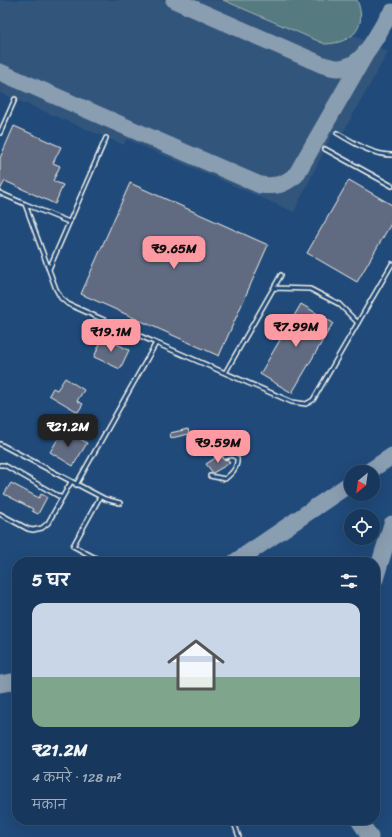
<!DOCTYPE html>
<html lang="hi">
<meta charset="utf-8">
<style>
body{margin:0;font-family:Sriracha,"Playpen Sans Deva",sans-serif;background:#203f62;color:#f1f3f6;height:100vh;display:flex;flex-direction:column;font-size:15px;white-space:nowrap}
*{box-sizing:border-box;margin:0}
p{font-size:13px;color:#9eacbb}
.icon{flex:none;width:22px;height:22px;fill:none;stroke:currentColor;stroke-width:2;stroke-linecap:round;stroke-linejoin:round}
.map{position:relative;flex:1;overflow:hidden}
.details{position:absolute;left:12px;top:557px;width:368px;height:268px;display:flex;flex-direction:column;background:#17385c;border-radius:16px;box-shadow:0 4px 16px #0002,0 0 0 1px #365272}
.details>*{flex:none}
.needle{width:26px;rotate:209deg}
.fabs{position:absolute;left:344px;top:465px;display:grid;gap:8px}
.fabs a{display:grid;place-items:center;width:36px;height:36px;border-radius:50%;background:#17385c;box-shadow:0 4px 16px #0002,0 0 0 1px #365272;font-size:20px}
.price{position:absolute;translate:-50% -34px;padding:0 9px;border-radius:8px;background:#ff9aa2;color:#111;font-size:13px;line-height:26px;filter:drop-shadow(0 1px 2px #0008)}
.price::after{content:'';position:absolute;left:50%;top:24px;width:12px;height:9px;margin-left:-6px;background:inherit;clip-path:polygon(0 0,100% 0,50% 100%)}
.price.selected{background:#222;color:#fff}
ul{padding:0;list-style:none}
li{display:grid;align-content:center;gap:8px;height:212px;padding:0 20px}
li+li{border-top:1px solid #365272}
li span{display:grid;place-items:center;height:124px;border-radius:12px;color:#555}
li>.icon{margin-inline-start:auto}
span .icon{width:72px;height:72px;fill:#fffc;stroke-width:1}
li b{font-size:17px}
h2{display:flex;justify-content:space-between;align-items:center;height:48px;padding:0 20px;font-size:17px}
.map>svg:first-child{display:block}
.built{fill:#33547c}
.green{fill:#557a80;stroke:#a4b6b4}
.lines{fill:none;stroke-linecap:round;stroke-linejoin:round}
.taxiway{stroke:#8a9eb1;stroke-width:17}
.building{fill:#616b81;stroke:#f4f1e8}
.service-casing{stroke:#f4f1e8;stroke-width:6}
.service{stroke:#1f4a7a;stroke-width:3}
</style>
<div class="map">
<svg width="392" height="837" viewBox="0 0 392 837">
<rect width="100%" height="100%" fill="#1f4a7a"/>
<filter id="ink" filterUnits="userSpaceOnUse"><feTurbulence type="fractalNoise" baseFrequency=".025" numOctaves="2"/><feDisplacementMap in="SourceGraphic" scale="8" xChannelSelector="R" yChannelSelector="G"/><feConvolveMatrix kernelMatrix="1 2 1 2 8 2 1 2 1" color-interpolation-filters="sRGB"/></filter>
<g filter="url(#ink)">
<!-- built -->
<path class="built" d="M0 0H223L315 40 345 41 353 35 388 52 344 131 332 135 294 212 126 139 124 145 0 93Z"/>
<!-- green -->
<path class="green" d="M223 0H357C368 27 353 43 325 44Z"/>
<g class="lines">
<!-- taxiway -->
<path class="taxiway" d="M174 0 323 65C328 66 333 68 338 68 366 69 377 29 392 12
M0 72 260 185C277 187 283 185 296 175L366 53
M368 472 392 456
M235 562 351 483
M375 579 392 524
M0 684 17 681
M359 820 370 837"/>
</g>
<!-- building -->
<path class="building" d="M14 126 61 147 53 163 60 166 53 181 63 185 55 204 5 181 0 190V158Z
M349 180 392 205V222L357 282 307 253Z
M130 183 268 245 219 356 81 294Z
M301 304 333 323 292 393 260 374Z
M103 337 129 350 120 369 94 357Z
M65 378 84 390 77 401 83 404 78 412 49 395 53 388 57 390Z
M64 429 87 443 73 466 50 452Z
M188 429 189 434 171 438 170 433Z
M223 453V459H227L230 463 213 473 206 464Z
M11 483 39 498 41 494 47 497 38 514 32 511 33 509 4 494Z"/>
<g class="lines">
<defs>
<path id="service" d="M0 133 15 99
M337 133C355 143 372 155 392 155
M325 149 392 186
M0 193 25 204 56 289 61 298 68 304 156 343 76 485
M25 204 69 222
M49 269 106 138
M274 288 310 289 339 304 358 323
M156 343 292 402 306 404 313 400 392 264
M225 373 281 275
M0 444 105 499 120 503
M0 465H4L62 498
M210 476 225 479C232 473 238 468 237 458L232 455 225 457
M100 497 73 546 103 562
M0 514 28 529 33 530 42 528 48 523 71 482
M233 820 239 837"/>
</defs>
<!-- service casing -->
<use href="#service" class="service-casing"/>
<!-- service -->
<use href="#service" class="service"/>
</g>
</g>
</svg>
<div class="fabs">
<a><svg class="needle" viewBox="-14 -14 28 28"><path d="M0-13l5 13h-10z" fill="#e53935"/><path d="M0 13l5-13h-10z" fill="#9eacbb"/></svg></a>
<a><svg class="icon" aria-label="locate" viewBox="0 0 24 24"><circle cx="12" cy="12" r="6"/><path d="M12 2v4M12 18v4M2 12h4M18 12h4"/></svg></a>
</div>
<b class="price" style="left:174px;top:270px">₹9.65M</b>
<b class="price" style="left:296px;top:348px">₹7.99M</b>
<b class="price" style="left:111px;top:353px">₹19.1M</b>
<b class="price selected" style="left:68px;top:448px">₹21.2M</b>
<b class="price" style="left:218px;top:464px">₹9.59M</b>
<section class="details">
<h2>5 घर<svg class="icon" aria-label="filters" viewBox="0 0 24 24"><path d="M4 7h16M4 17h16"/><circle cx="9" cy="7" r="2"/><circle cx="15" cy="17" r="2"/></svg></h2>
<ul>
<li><span style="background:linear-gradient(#c9d6e8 60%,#7fa58c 0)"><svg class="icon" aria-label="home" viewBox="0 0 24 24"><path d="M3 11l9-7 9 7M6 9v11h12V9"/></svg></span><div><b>₹21.2M</b><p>4 कमरे · 128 m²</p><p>मकान</p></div></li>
</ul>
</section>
</div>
